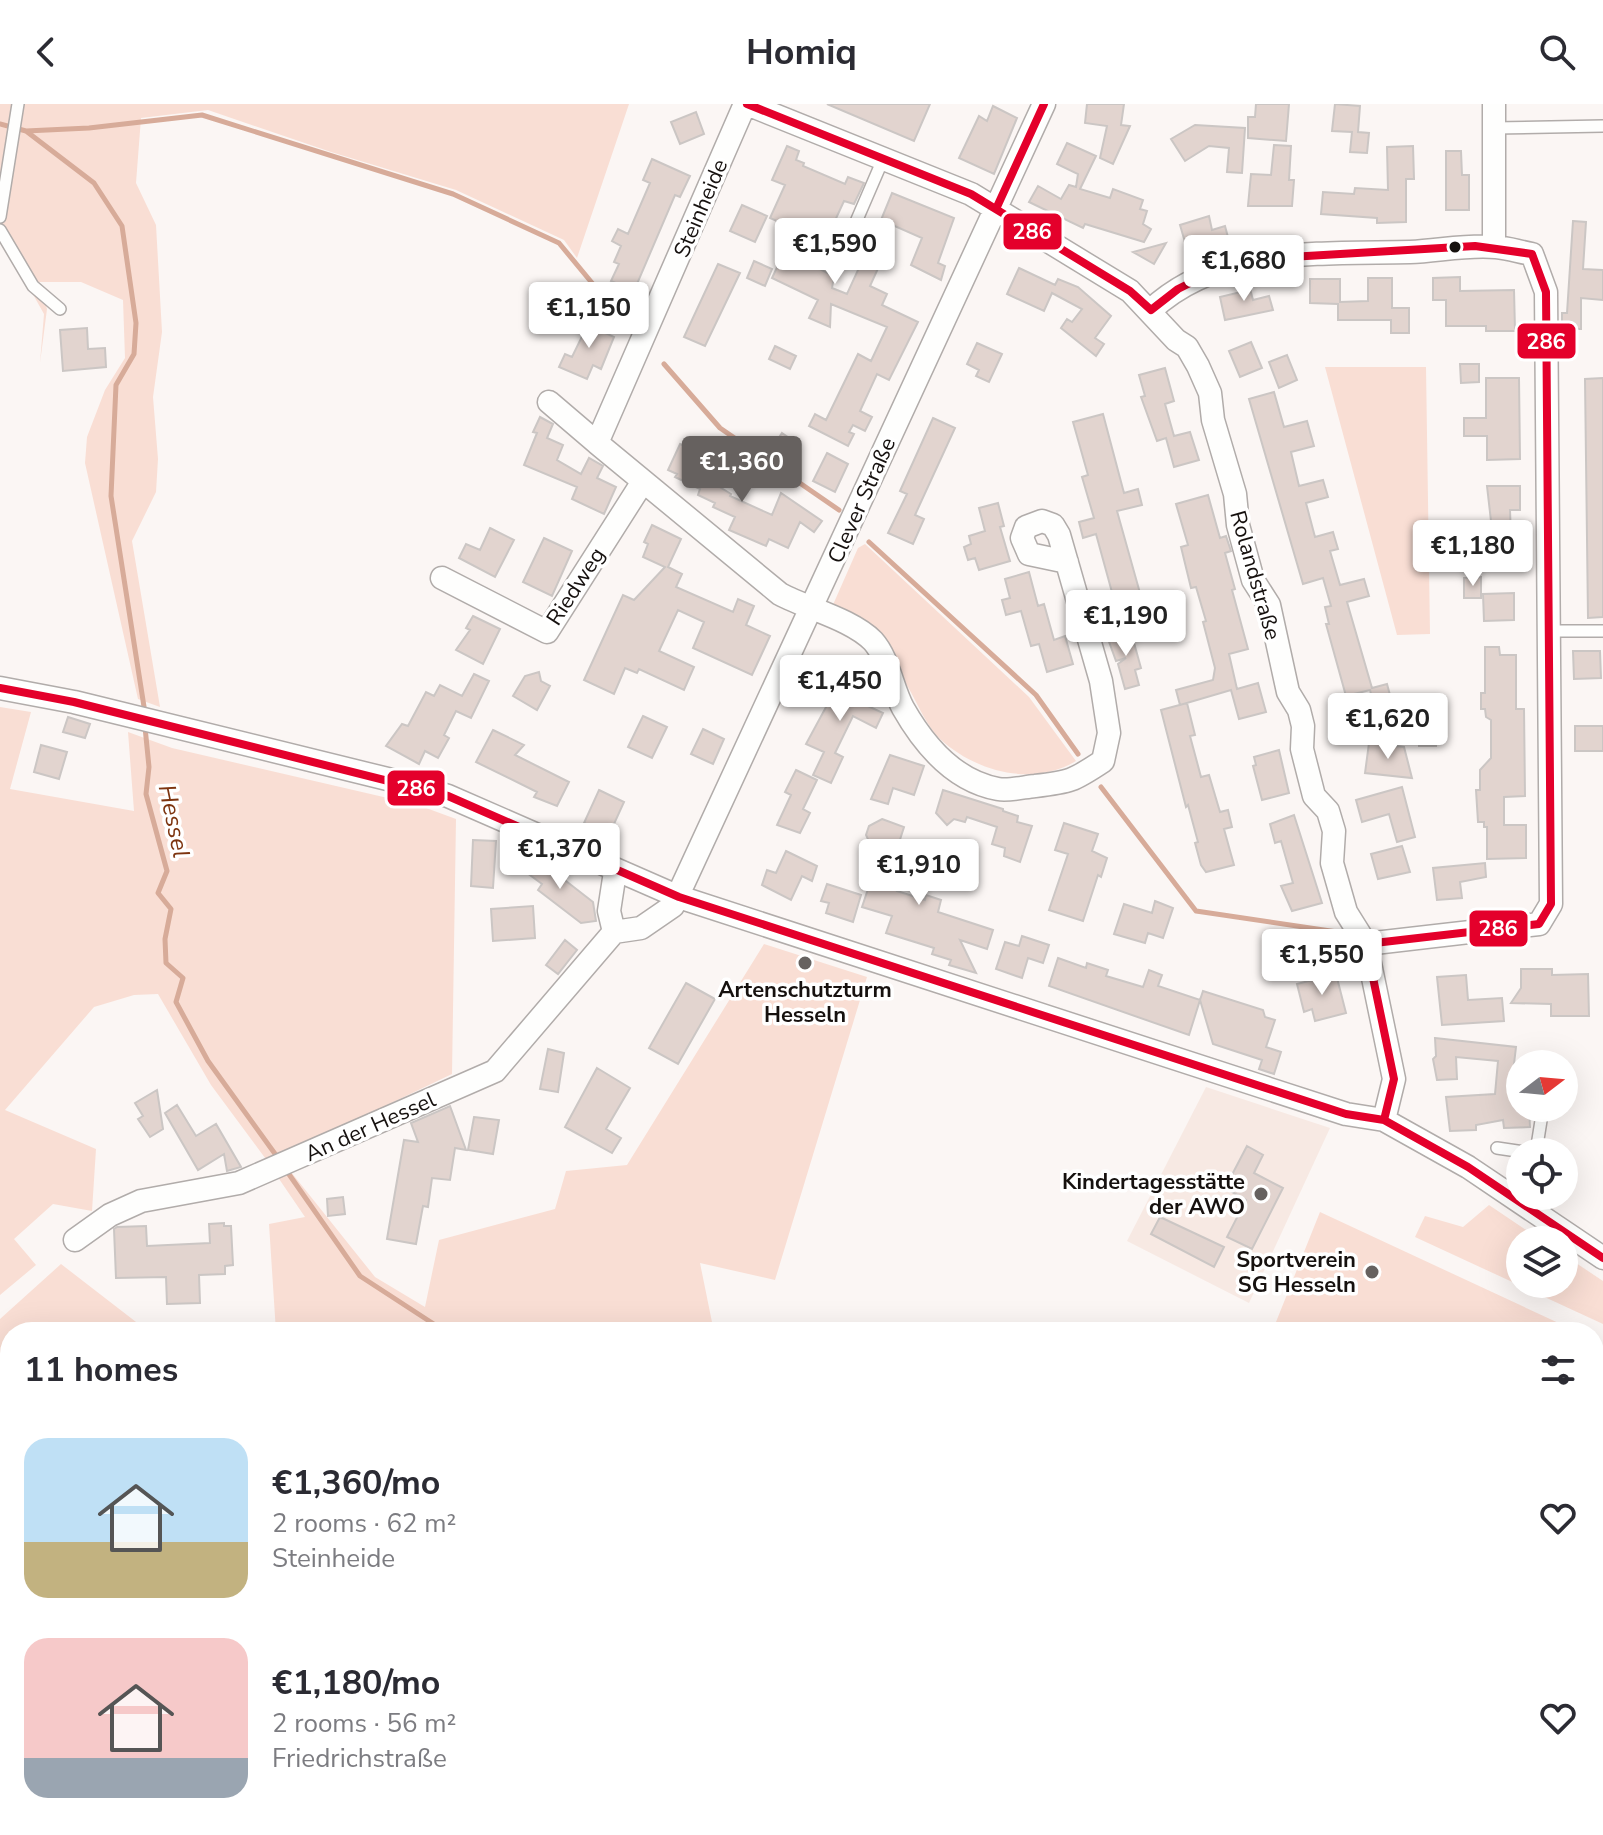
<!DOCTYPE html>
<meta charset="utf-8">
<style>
body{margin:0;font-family:"Nunito Sans",sans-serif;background:#f7f7f7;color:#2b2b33;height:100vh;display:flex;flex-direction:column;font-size:30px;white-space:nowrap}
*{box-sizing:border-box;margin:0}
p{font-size:26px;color:#7c7c81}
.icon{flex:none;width:44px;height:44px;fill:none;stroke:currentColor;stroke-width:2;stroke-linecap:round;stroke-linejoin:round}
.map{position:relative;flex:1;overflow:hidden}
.panel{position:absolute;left:0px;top:1218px;width:1604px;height:514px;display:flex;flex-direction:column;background:#fff;border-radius:32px 32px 0 0;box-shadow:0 8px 32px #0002}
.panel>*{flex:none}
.needle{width:52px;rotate:74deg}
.tools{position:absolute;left:1506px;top:946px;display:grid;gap:16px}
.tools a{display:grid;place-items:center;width:72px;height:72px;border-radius:50%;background:#fff;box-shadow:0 8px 32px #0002;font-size:40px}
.price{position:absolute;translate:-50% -68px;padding:0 18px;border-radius:8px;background:#fff;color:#222;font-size:26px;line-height:52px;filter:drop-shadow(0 2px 4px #0008)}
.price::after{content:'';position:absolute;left:50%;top:48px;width:24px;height:18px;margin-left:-12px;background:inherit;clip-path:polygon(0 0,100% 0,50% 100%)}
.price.active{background:#66615f;color:#fff}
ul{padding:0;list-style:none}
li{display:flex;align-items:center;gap:24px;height:200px;padding:0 24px}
li span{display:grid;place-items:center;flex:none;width:224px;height:160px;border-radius:24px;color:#555}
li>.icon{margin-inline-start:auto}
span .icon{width:96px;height:96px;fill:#fffc;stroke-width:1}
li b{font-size:34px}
h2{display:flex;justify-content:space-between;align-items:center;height:96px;padding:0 24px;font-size:34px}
header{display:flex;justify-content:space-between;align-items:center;height:104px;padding:0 24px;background:#fff;font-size:36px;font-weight:700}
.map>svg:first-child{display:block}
.built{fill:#f7e9e3}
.green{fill:#f9ded4}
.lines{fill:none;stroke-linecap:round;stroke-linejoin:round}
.stream{stroke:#d7ab99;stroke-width:5}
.building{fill:#e2d4cf;stroke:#cbc6c4;stroke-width:2}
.lane-casing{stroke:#b1acaa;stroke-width:14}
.street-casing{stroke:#b1acaa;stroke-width:25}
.lane{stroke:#fefefd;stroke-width:11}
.street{stroke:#fefefd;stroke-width:22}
.bus-1-casing{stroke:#fff;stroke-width:14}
.bus-1{stroke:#e4002b;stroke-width:8}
.bus-dot{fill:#16110f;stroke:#fff;stroke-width:3}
.poi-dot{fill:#66615f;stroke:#fff;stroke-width:3}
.labels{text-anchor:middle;stroke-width:7;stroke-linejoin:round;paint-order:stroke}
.street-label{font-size:22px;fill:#16110f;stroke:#fff}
.poi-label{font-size:22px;font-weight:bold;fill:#16110f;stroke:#fff;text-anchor:end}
.water-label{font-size:24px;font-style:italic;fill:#7d340f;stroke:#fff}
.line-badge{stroke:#fff;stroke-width:3}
.badge-label{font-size:22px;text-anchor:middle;font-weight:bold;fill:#fff}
</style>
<header><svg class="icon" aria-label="back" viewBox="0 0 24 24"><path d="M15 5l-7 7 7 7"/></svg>Homiq<svg class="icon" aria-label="search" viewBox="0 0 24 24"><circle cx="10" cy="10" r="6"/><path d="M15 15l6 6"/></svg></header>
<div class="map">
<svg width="1603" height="1731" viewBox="0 0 1603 1731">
<rect width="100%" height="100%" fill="#fbf6f4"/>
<!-- built -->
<path class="built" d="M1206 983 1330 1024 1249 1199 1127 1137Z"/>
<!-- green -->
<path class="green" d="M0 0H629L577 154 564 136 456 86 331 48 208 6 141 14 136 79 156 121 162 228 153 293 158 355 156 388 132 437 160 603 138 595 85 359 87 333 105 286 125 254 123 196 81 178H39L47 205 40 259 44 210 2 135 0 136Z
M1325 263H1426L1430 530 1397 531Z
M865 440 1029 593 1076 657C1033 683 976 668 940 635 922 617 914 588 898 568 878 545 854 524 832 503L858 444Z
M0 603 31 608 10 685 134 707 128 628 172 644 418 701 456 715 452 970 268 1058 211 981 158 890 134 891 94 903 5 1006 96 1045 92 1107 53 1100 14 1135 36 1161 0 1191Z
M764 840 867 873 775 1176 700 1159 714 1228H276L269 1120 305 1113 275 1069 287 1063 375 1173 425 1203 439 1136 555 1105 566 1067 627 1061Z
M1489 1101 1541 1136H1520V1180H1564V1151L1603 1177V1220L1415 1133 1425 1112 1463 1123Z
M1320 1108 1578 1228H1272Z
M61 1160 149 1228H10V1421L0 1409V1215Z
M1603 1632V1731H262L259 1722H1594V1633Z"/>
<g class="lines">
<!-- stream -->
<path class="stream" d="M0 20 26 27 94 79 122 122 136 219 134 250 116 281 111 392 145 609
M26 27 89 24 202 11 453 90 559 139 621 214
M664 260 720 324 839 406
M869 438 1036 591 1078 650
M145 623 149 663 146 690 167 767 158 789 171 805 165 835 166 859 183 874 176 898 208 957 278 1054
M1101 683 1196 807 1344 829
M286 1066 360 1172 446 1228
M847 1722 852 1731"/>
</g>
<!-- building -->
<path class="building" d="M827 0H930L914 37Z
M1087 0H1124L1121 21 1130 22 1113 60 1100 54 1107 22 1085 19Z
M1256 0H1289L1286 37 1248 34V13H1255Z
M1335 0 1360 2 1358 28 1369 29 1367 49 1350 48 1352 28 1332 27Z
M993 2 1017 14 994 70 959 54 979 12 987 17Z
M696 8 704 30 680 40 671 18Z
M1195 21 1245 24 1242 69 1227 68 1229 44 1209 42 1185 57 1171 35Z
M1067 39 1096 52 1080 85 1110 94 1113 85 1143 96 1140 105 1147 107 1143 120 1151 125 1144 138 1085 120 1083 124 1029 98 1038 82 1061 95 1069 81 1076 83 1078 70 1057 60Z
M1274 41 1291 42 1289 76H1294L1292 102H1248L1251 70 1271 71Z
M787 42 799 47 796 56 804 59 803 62 845 80 848 73 864 79 854 100 844 97 827 134 819 131 807 158 829 170 831 167 834 172 832 184 847 190 864 153 880 160 870 182 887 190 882 201 918 218 889 276 877 270 860 307 872 313 865 327 853 321 849 328 854 330 848 342 809 322 815 310 826 316 858 250 871 257 887 223 831 200 830 223 809 214 818 196 772 174 795 125 770 114 785 81 772 76Z
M1413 42 1414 75H1406V118L1377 119V114L1321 110 1323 88 1354 90 1355 84 1388 86 1387 43Z
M1446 47H1461L1462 71H1469V106H1446Z
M652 55 690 72 680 93 675 91 634 187 611 177 619 160 614 158 621 142 612 137 618 125 628 130 650 79 643 76Z
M892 89 954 114 938 159 945 162 941 176 911 161 922 134 881 116Z
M742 101 767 112 755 138 730 127Z
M1209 112 1212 126 1225 122 1229 137 1216 141 1215 137 1187 145 1180 121Z
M1573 117 1586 118 1583 165 1603 166V196L1581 194V225H1562V209H1567Z
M1166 139 1154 160 1133 148Z
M754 157 772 165 765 182 747 174Z
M718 160 740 169 705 242 684 233Z
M1019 164 1055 181 1058 175 1078 183 1111 212 1095 234 1104 240 1096 252 1061 224 1067 215 1072 218 1082 205 1052 189 1044 207 1007 190Z
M1247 173 1253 196 1269 192 1273 206 1225 216 1220 193 1241 188 1242 174Z
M1460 173V187L1514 186 1515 227H1486V222H1446V196H1433V174Z
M1368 174H1392V204H1409V229H1391V216H1338V200L1310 199V175H1340V198L1368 197Z
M591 214 606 220 603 228 614 233 601 265 593 261 587 275 559 263 565 250 572 253Z
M87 224 88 245 105 244 106 263 63 267 60 226Z
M1251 238 1262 264 1240 273 1229 247Z
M977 239 1002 250 989 278 976 272 979 266 967 260Z
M775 242 796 252 790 265 769 255Z
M1287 251 1297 276 1279 284 1269 258Z
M1460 260H1479V278L1461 279Z
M1165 264 1174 297 1165 300 1174 332 1190 328 1199 356 1174 363 1166 334 1157 337 1141 293 1145 292 1139 271Z
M1486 274H1519L1520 355 1487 356V332H1464V314H1486Z
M1603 274V513L1588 514 1585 275Z
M1274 288 1284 323 1307 317 1314 342 1291 348 1299 382 1323 376 1328 393 1306 399 1315 433 1333 428 1338 445 1330 447 1340 481 1364 475 1369 492 1347 498 1372 584 1387 580 1394 606H1375L1370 586 1346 592 1326 520H1329L1325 503 1331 502 1323 474 1303 480 1249 295Z
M1103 310 1124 389 1138 385 1142 401 1117 407 1147 514 1121 521 1096 430 1083 434 1079 418 1094 414 1082 373 1088 371 1073 318Z
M540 313 553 320 547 334 563 341 557 356 581 370 589 354 603 362 597 374 616 383 604 410 572 395 577 383 524 361 537 329 533 328Z
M933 314 955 324 915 411 924 415 913 440 888 429 907 390 900 387Z
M782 329 798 340 784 361 768 350Z
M680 340 704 351 700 358 721 367 715 380 731 390 730 392 772 411 781 389 822 417 814 428 800 418 788 444 769 435 766 442 729 426 735 413 713 403 715 399 698 391 700 385 675 373 677 370 668 366Z
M827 349 848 360 835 388 813 377Z
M1487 382H1520V406H1510L1511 433H1521V452H1495Z
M1208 391 1220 434 1226 432 1231 447 1225 449 1235 485 1232 486 1248 545 1229 550 1237 585 1258 579 1266 608 1239 615 1231 586 1180 601 1176 586 1213 576 1215 564 1203 518 1206 517 1196 483 1191 484 1181 443 1188 441 1176 400Z
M998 399 1004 422 1000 423 1010 457 979 466 975 454 968 456 964 443 971 440 969 432 985 427 979 404Z
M652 421 681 435 668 463 682 470 676 483 733 508 738 495 754 502 746 521 770 532 752 571 693 544 704 518 678 506 659 547 694 563 684 586 639 565 637 569 625 564 614 590 584 576 623 491 634 496 665 463 643 453 648 440 644 438Z
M490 424 514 436 495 473 459 454 466 440 480 446Z
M544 434 572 447 552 492 523 478Z
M1029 468 1038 502 1044 500 1054 536 1065 532 1073 560 1047 568 1039 540 1031 542 1021 507 1006 511 1002 496 1010 494 1005 475Z
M1481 473V494H1464V474Z
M1514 489V516L1484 517 1483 490Z
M473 512 500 525 483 560 456 546 470 526 466 524Z
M1131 528 1141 564 1135 566 1139 581 1125 585 1118 560 1126 554 1116 557 1108 535Z
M1485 543H1499L1500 551H1516V605H1524L1525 692 1504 693V721H1526V754L1487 755V723H1484V718H1478L1476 686H1480V666L1491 654V616L1486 613 1485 605H1481V589H1485Z
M1573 547H1600L1601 574 1574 575Z
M539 568 541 577 550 582 537 606 513 592 525 572Z
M845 568 869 579 859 598 883 609 876 624 853 612 835 649 843 653 831 679 813 671 824 648 806 640Z
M474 570 489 577 471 614 456 607 444 631 449 634 438 654 425 647 419 660 386 642 402 620 408 622 426 588 434 592 440 581 462 592Z
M1187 599 1195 631 1190 632 1201 673 1209 671 1220 708 1228 706 1232 723 1224 725 1234 761 1206 768 1201 761 1195 739 1198 738 1188 701 1186 703 1161 606Z
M1419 606H1436V642H1419Z
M643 612 667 623 652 654 628 643Z
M68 613 90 620 85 634 63 628Z
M1575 622H1603V647H1575Z
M703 625 724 635 713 660 691 650Z
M493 626 524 641 515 651 569 678 557 702 534 693 537 688 476 658Z
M1369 639 1404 643 1412 674 1365 669Z
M41 641 67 648 59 675 34 668Z
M1279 646 1289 689 1262 696 1253 662 1256 661 1254 653Z
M890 651 924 662 914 691 893 684 888 700 871 695Z
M796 666 817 676 803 705 810 709 800 729 777 721 791 691 785 688Z
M1402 683 1415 733 1397 738 1389 710 1362 718 1356 696Z
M599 686 624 698 609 731 584 719Z
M943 686 1003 705V707L1018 712 1017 718 1032 722 1020 758 1004 752 1005 744 992 740 997 723 967 713 965 718 954 715 947 721 936 709Z
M1294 711 1322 799 1292 807 1281 782 1293 779 1281 737 1275 739 1270 720Z
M882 715 904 723 896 748 909 752 897 787 925 796 926 791 941 796 938 808 993 826 987 845 960 836 976 869 949 861 951 856 932 850 934 844 886 829 892 812 862 803 869 782 872 783 874 777 886 781 895 751 872 744 866 731 869 722Z
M1064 719 1098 730 1092 747 1107 754 1101 773 1098 771 1083 817 1049 806 1068 750 1055 746Z
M473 736 496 737 493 784 471 782Z
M1402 742 1410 768 1378 775 1371 750Z
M786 747 817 762 812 777 802 772 791 796 762 781 767 766 776 769Z
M524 749 551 770 553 767 593 798 596 817 581 819 538 786 542 780 515 760Z
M1485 759 1486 773 1460 778 1462 794 1437 796 1433 764Z
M827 780 861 791 853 818 826 809 829 799 821 797Z
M1155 797 1173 804 1163 834 1148 829 1145 839 1114 830 1124 800 1152 809Z
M533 802 535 834 493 837 491 805Z
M1022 832 1049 841 1043 859 1028 854 1022 874 996 865 1005 838 1019 842Z
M565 836 577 846 558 870 546 861Z
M1058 854 1086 864 1087 859 1108 866 1106 872 1143 883 1149 866 1162 871 1158 882 1200 896 1203 887 1263 906 1265 913 1275 916 1266 943 1281 948 1274 970 1259 965 1262 956 1213 940 1200 896 1189 931 1049 882Z
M1521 865H1552V871L1588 870 1589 912H1551V900L1511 899 1521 884Z
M1336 870 1346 909 1315 917 1312 905 1304 908 1297 880Z
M1466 871 1468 896 1502 894 1504 917 1442 921 1437 873Z
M686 879 715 895 678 960 649 944Z
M1435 934 1516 943 1514 960 1519 961 1516 989H1520V1004H1529L1530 1023 1504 1024 1503 1016 1476 1021V1026L1450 1027 1446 993 1495 990 1498 957 1456 953 1457 975 1437 976 1433 955 1436 952Z
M548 945 564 949 558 988 540 985Z
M597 964 630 984 606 1025 621 1034 612 1049 565 1023Z
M157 986 163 1025 150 1033 138 1015 143 1012 135 999Z
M177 1001 196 1032 216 1020 241 1063 227 1067 224 1050 198 1066 165 1009Z
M450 1002 466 1046 455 1044 450 1076 432 1074 428 1103 423 1102 416 1140 387 1135 404 1036 418 1038 411 1019Z
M474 1013 499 1016 493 1050 468 1046Z
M1247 1042 1263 1051 1254 1069 1283 1084 1252 1145 1227 1133 1246 1096 1225 1084Z
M343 1093 345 1110 328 1112 327 1095Z
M1160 1113 1224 1143 1214 1163 1151 1130Z
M224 1119V1122H231L233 1161 225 1162V1170L199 1171 200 1199 167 1200 166 1173 116 1174 114 1125 117 1123 146 1122 147 1142 210 1139 209 1120Z"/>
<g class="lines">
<defs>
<path id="lane" d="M1494 24 1603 22
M0 113 18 0
M0 126 33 182 60 205
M837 162 884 53
M1548 527H1603
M1497 1044 1524 1048
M1536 1048 1543 1004"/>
<path id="street" d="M745 0 597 339 780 490C808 505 851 515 873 537 889 555 892 584 903 604 924 641 954 677 998 685 1009 687 1024 683 1035 682 1070 678 1073 677 1103 657L1109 629 1101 577 1059 431 1053 421 1042 417 1026 423 1022 434 1029 450 1067 458
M747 0 971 90 1130 187 1176 236 1187 243 1198 262 1210 289 1213 316 1235 390 1238 421 1253 476 1269 501 1288 588 1299 606 1303 622 1302 645 1314 692 1328 707 1334 727 1332 759 1346 808 1366 840 1394 975 1384 1016
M1494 143V0
M1151 206C1219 142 1323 150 1410 148 1438 147 1468 140 1496 143 1508 144 1520 148 1532 150L1546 188 1551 800 1539 820 1366 840
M549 298 597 339
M442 474 547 528 642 379
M0 584 74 598 412 681 448 692 679 793 1346 1010 1384 1016 1468 1063 1603 1154
M614 828 609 807 615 768
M75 1136 110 1111 141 1097 239 1079 495 967 614 828 641 824 673 802 1044 0"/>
</defs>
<!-- lane casing -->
<use href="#lane" class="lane-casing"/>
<!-- street casing -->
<use href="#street" class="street-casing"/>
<!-- lane -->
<use href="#lane" class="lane"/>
<!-- street -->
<use href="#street" class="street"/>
<defs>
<path id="bus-1" d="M747 0 971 90 1130 187 1151 206 1178 185 1208 170 1273 154 1475 142 1532 150 1546 188 1551 800 1539 820 1366 840 1394 975 1384 1016
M996 105 1044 0
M0 584 74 598 448 692 679 793 1346 1010 1384 1016 1468 1063 1603 1154"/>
</defs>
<!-- bus-1 casing -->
<use href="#bus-1" class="bus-1-casing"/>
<!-- bus-1 -->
<use href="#bus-1" class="bus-1"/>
</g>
<!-- markers -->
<circle class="bus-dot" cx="1455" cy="143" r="7"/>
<g class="poi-dot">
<circle cx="805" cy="859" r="8"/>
<circle cx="1261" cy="1090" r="8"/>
<circle cx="1372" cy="1168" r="8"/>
</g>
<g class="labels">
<!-- street labels -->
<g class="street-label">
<text transform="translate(700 104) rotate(-67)" y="8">Steinheide</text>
<text transform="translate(861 396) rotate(-66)" y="8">Clever Straße</text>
<text transform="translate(1256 471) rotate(74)" y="8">Rolandstraße</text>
<text transform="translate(575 482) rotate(-57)" y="8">Riedweg</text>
<text transform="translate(370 1022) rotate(-24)" y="8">An der Hessel</text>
</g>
<!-- poi labels -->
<g class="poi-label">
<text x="805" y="893" text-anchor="middle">Artenschutzturm<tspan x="805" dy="25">Hesseln</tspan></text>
<text x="1245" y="1085">Kindertagesstätte<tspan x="1245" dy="25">der AWO</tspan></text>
<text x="1356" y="1163">Sportverein<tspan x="1356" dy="25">SG Hesseln</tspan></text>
</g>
<!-- water labels -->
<g class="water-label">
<text transform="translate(174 717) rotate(78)" y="8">Hessel</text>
</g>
</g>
<g class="line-badge">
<rect x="1002" y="108" width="61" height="39" rx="8" fill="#e4002b"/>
<rect x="1516" y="218" width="61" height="38" rx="8" fill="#e4002b"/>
<rect x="386" y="665" width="60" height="38" rx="8" fill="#e4002b"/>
<rect x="1468" y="805" width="61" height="39" rx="8" fill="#e4002b"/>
</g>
<g class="badge-label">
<text x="1032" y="135">286</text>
<text x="1546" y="245">286</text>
<text x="416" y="692">286</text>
<text x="1498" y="832">286</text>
</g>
</svg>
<div class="tools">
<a><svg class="needle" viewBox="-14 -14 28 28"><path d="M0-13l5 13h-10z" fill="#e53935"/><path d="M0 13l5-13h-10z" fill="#7c7c81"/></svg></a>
<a><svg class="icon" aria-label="locate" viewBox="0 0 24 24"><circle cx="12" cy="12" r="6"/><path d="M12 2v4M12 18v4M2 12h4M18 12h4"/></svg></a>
<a><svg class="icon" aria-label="layers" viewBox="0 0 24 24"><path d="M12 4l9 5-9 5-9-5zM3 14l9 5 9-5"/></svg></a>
</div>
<b class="price" style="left:835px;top:182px">€1,590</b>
<b class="price" style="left:1244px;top:199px">€1,680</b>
<b class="price" style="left:589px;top:246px">€1,150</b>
<b class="price active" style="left:742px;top:400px">€1,360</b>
<b class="price" style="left:1473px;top:484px">€1,180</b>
<b class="price" style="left:1126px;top:554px">€1,190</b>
<b class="price" style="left:840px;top:619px">€1,450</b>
<b class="price" style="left:1388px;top:657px">€1,620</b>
<b class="price" style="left:560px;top:787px">€1,370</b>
<b class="price" style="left:919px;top:803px">€1,910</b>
<b class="price" style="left:1322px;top:893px">€1,550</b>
<section class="panel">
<h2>11 homes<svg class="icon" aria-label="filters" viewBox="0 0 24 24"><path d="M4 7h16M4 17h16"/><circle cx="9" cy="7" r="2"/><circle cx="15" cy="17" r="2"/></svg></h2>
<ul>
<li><span style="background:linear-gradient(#bfe0f5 65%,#c2b280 0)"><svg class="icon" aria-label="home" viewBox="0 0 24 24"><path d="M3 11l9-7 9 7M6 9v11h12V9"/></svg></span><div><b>€1,360/mo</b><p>2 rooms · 62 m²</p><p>Steinheide</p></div><svg class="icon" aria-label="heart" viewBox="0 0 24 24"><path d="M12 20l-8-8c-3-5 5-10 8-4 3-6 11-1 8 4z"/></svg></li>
<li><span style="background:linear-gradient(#f6c9c9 75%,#9aa5b1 0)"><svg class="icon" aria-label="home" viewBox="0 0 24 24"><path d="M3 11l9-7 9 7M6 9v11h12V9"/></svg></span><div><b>€1,180/mo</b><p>2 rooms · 56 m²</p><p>Friedrichstraße</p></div><svg class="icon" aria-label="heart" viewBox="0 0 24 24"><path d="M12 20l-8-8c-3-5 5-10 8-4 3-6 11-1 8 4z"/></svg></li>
</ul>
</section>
</div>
